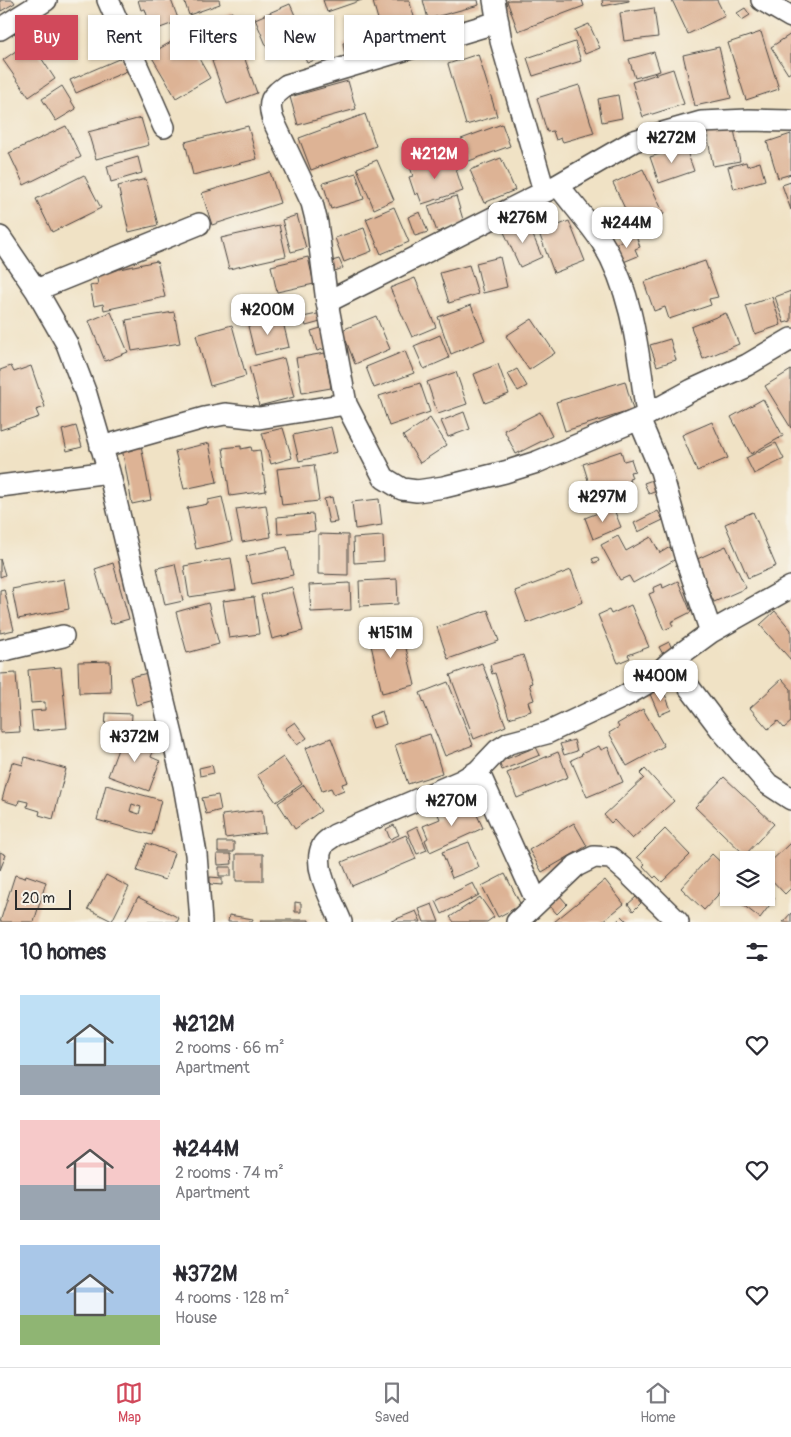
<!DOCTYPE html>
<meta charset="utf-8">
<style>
body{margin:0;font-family:Pangolin,sans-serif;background:#f2f2f3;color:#2b2b33;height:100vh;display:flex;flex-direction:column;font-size:19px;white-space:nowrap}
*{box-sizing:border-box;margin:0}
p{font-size:16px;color:#7c7c81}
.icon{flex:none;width:28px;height:28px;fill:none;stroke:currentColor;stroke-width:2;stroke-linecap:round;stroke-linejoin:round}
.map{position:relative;height:922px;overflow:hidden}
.details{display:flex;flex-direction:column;background:#fff;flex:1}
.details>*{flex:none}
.banner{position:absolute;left:15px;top:15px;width:500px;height:45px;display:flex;gap:10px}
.controls{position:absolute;left:720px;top:851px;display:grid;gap:10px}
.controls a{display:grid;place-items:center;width:55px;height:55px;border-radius:0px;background:#fff;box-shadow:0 1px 4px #0004;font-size:25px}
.scale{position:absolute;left:15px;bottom:12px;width:56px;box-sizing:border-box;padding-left:5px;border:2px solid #2b2b2b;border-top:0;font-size:14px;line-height:18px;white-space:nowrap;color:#2b2b2b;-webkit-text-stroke:4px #f7f3e8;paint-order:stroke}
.price{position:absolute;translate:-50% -42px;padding:0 11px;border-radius:10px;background:#fff;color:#222;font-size:16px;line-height:32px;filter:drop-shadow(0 1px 2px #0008)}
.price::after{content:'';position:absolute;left:50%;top:30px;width:15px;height:11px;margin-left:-8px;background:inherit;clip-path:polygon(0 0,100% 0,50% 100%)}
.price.selected{background:#d1495b;color:#fff}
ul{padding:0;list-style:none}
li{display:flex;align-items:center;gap:15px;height:125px;padding:0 20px}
li span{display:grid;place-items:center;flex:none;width:140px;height:100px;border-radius:0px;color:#555}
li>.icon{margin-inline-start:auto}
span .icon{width:60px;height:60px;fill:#fffc;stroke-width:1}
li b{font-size:21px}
h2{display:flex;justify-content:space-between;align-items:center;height:60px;padding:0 20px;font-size:21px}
.tag{padding:0 18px;border-radius:0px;background:#fff;box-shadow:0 1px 4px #0004;font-size:18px;line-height:45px}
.tag.selected{background:#d1495b;color:#fff}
.tab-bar{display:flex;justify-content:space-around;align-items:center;height:70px;border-top:1px solid #e1e1e2;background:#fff;font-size:14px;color:#7c7c81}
.tab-bar a{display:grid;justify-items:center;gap:2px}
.tab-bar .selected{color:#d1495b}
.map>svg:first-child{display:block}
.building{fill:#ddb395;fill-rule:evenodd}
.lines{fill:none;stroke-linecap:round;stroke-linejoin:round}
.street-casing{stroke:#494642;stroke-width:24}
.street{stroke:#fff;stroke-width:21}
</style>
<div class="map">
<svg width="791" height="922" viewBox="0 0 791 922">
<rect width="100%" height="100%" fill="#f7f3e8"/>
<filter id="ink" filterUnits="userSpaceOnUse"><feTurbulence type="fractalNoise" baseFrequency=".02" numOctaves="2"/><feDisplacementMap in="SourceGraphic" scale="10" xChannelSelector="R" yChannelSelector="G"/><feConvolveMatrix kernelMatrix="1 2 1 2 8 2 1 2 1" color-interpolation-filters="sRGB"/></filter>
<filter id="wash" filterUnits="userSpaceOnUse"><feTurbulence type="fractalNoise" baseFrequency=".0096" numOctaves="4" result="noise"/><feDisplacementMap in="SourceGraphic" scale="20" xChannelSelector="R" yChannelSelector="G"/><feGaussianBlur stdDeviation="1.12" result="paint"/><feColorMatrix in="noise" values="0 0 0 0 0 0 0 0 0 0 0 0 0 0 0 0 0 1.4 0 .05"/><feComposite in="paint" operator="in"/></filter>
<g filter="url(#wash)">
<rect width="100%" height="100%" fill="#f0e2c5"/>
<g id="blocks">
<!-- building -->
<path class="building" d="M0 0H13L15 3 1 11Z
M138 0H171L179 21 152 31 145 9 141 10Z
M184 0H219L220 4 189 15Z
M323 0H362L327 12Z
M380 0H409L418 30 384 40 373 2Z
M423 0H478L479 5 428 19Z
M509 0H582L584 6 518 31 507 1Z
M602 0H629V1L603 6Z
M672 0H717L725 16 688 34Z
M290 4 304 36 269 52 255 19Z
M654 8 658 37 624 41 620 13Z
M745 8 750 15 742 20 737 13Z
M232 12 244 43 208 57 196 25Z
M589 24 600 48 585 54 575 30Z
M761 32 779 89 746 100 728 43Z
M185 34 210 78 176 98 150 54Z
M791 34V72L788 74 771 47Z
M372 39 374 50 345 55 343 43Z
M30 41 55 79 29 97 3 60Z
M575 42 581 61 533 76 527 58Z
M719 47 731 98 695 106 683 55Z
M317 49 320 58 307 63 303 54Z
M242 51 257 93 227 104 212 61Z
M654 52 660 71 635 78 629 59Z
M478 54 497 116 466 125 448 64Z
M121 58 127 71 76 93 70 80Z
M673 69 684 104 643 117 632 82Z
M348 81 356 109 298 125 290 97Z
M579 85 594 133 563 142 561 138 556 140 553 131 547 132 537 98Z
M62 86 76 109 56 121 42 99Z
M618 95 622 118 602 122 598 99Z
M365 114 376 146 311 170 299 138Z
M141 118 149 145 96 159 88 132Z
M502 124 510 146 469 161 461 139Z
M733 124 740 161 713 166 706 129Z
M66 126 81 157 24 185 9 153Z
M248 126 257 159 193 175 185 142Z
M791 134V174L778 178 767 142Z
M685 146 694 171 659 183 650 157Z
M138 157 142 173 111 182 107 166Z
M440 157 441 161 452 157 463 191 422 204 418 193 415 195 409 177 413 176 410 167Z
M501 158 515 190 484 203 470 170Z
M377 160 394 200 374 209 357 168Z
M746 162 747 166 760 162 765 180 734 189 728 167Z
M643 169 664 214 634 228 613 183Z
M270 172 280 203 212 225 202 193Z
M356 173 364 199 331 209 323 183Z
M84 175 101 208 52 232 36 199Z
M146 179 158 225 129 232 118 186Z
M791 182V210L782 185Z
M456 196 464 223 437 232 428 206Z
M394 207 409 242 381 254 366 219Z
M420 212 428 232 415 236 408 217Z
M297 215 306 248 291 252 282 220Z
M527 221 542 257 520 267 504 232Z
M569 221 585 261 554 273 539 233Z
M279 225 286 256 229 269 221 238Z
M364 228 372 251 344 262 335 238Z
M636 236 640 247 635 249 638 256 621 263 614 244Z
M308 257 314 284 277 292 271 266Z
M500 257 507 287 483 293 476 263Z
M339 259 343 268 335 271 332 261Z
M157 261 165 297 104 310 103 304 94 306 90 286 98 284 96 274Z
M705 261 718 297 709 299 711 305 669 319 665 307 654 311 644 282Z
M469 265 478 294 449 303 440 273Z
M415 278 436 327 412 337 390 288Z
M791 291V321L784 323 775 297Z
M772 297 781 325 755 334 746 306Z
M471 305 485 340 451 354 438 317Z
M111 312 128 352 105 361 89 321Z
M174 312 180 343 132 351 126 320Z
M322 313 324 321 306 326 303 317Z
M726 313 739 344 703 359 691 327Z
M376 316 390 349 355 364 342 330Z
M282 318 289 347 255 355 248 326Z
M532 319 555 353 529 370 506 336Z
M232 325 246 376 210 386 196 335Z
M324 327 330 347 317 351 311 331Z
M440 335 449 358 424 369 414 346Z
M670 339 676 360 657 366 650 345Z
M405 351 414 373 374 388 366 367Z
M325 353 331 388 302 393 296 358Z
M284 358 294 397 259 406 249 367Z
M498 364 509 394 485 403 474 374Z
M11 366 14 372 31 366 45 407 36 410 39 417 0 430V370Z
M517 369 527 386 518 391 508 374Z
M791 370V428L765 386Z
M456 372 467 404 438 414 427 382Z
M625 381 633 410 565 431 556 402Z
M420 383 430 412 389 426 379 396Z
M763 399 783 436 751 454 731 417Z
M464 412 470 429 448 437 441 421Z
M540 412 552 436 516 454 504 430Z
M430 418 447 445 420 463 403 436Z
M712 422 728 458 697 471 682 435Z
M76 426 82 447 67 451 62 430Z
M331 427 337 452 299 461 293 435Z
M283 428 292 458 271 464 262 433Z
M209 443 217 482 184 489 175 451Z
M776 443 784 459 754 474 746 458Z
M141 445 151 500 132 504 122 448Z
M241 446V449L251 447 252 451 260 450 266 491 230 496 223 448Z
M621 451 624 461 631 459 635 471 630 472 632 478 629 479 631 484 593 496 583 464Z
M314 465 319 501 282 505 277 469Z
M658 478 662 489 649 494 644 483Z
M222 497 232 541 196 549 187 508 208 504V500Z
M332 497 337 522 329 523 324 499Z
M612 498 614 504 606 507 604 501Z
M379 499 382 525 355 529 352 502Z
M266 505 271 537 242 542 236 509Z
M613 507 621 527 593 539 585 518Z
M658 511 663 520 638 532 634 523Z
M753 512 776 566 748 578 725 524Z
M313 514 315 531 278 534 277 517Z
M318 534 348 535V575L318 574Z
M383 536 384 561 354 563 353 538Z
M618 536 626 551 651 537 660 553 670 547 676 559 633 583 629 576 620 580 601 545Z
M726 546 746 588 714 602 695 560Z
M287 547 293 575 252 584 246 556Z
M597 557 599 561 594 563 592 559Z
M231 558 236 590 189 597 184 566Z
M0 559 5 575 0 577Z
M113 563 129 619 111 624 95 569Z
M175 564 183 601 165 605 157 568Z
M571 570 583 602 527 623 515 591Z
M64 579 69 609 18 619 12 589Z
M397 579 398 604 360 606 359 581Z
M678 581 691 612 671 622 673 626 664 630 649 594 654 592 653 588 662 584 663 588Z
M350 583 351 610 311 612 309 585Z
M292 587 303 631 272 639 261 595Z
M4 589 14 630 0 633V590Z
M254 597 259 634 229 638 223 601Z
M208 603 219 644 187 653 176 612Z
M631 605 649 647 628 655 630 658 618 663 598 615 609 610 611 614Z
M488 610 499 641 448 659 437 627Z
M775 611 791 630V660L760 625Z
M400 624 415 685 382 693 368 632Z
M669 642 673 651 664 656 659 647Z
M523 655 532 683 529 684 534 700 528 702 531 711 509 718 495 673 492 674 490 665Z
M110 661 111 692 79 693 78 662Z
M482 663 506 726 474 739 450 675Z
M61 667 67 728 33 731 31 711 45 710V702L31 703 28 670Z
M16 673 20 732 0 733V674Z
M148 673 154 700 136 705 130 677Z
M782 679 791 689V722L784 728 778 721 768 729 750 708Z
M448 682 473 745 445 756 420 693Z
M663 689 671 710 659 715 650 694Z
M643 709 664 746 627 766 609 733 619 727 617 724Z
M382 711 386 724 373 728 369 716Z
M106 713 132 714 131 730 105 729Z
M295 722 307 738 297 745 285 729Z
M124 733 156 744 151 757 160 761 149 791 108 776Z
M430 734 442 773 408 784 395 745Z
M331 738 348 782 342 784 344 790 334 794 331 788 322 791 306 748Z
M574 740 577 751 564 755 560 744Z
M599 746 601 750 608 747 623 782 587 797 571 760 582 755 581 754Z
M536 747 540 755 502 770 499 762Z
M558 752 568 777 517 798 507 773Z
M25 757 66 769 53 819 39 815 40 811 27 807 28 802 19 800 18 805 2 800 12 762 23 765Z
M283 757 302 784 276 802 257 775Z
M212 765 214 773 200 776 199 768Z
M645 769 674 801 632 839 614 820 611 823 604 815 644 778 640 774Z
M724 777 774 824 745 855 695 807Z
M106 785 161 800 152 835 97 820ZM132 804 141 807 139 814 130 811Z
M304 785 321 811 295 829 278 803Z
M218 795 221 810 206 814 202 798Z
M472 804 483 828 430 852 425 840 428 838 423 826 440 819 437 812 454 805 457 811Z
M262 810 265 833 225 838 222 815Z
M574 823 587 846 542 872 529 850Z
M394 825 399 835 390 839 386 829Z
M417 826 427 850 417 854 407 831Z
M665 829 690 855 662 882 656 876 654 878 643 866 645 864 637 857Z
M406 835 416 859 352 886 342 862Z
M218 842H234V852H218Z
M469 842 479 867 452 878 442 852Z
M791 842V888L785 894 766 874V866Z
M147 843 174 853 165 880 137 871Z
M0 852 6 855 0 870Z
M217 854H231L232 864 218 865Z
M236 854H263V881H236Z
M712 854 729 870V883L704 910 681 888Z
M219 867H231V876H219Z
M505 874 521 905 498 917 482 886Z
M15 875 25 878 26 875 46 882 34 922H0Z
M106 875 129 887 112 921 88 909Z
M210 877 222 878V885L210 884Z
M605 880 624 904 602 922H554Z
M473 883 479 895 442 914 436 901Z
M766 892 775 898 760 918 734 898H766Z
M560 896 567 904 557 914 549 905Z
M138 897 179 918 177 922H125Z
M480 897 494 917 487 922H454L450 917Z
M636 897 641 903 633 911 628 904Z
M295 902 301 903V912H295Z
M432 904 439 922H424L419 909Z
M416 911 421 922H389Z
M791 913V922H783Z
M229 915 253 919 252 922H228Z
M622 916 628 922H616Z
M261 920H309V922H261Z"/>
</g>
</g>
<g filter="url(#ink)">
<use href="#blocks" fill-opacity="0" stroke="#494642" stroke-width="1"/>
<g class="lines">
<defs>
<path id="street" d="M108 0 164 127
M494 0 501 41 544 191
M762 0 791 17
M498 22 287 85C271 97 267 100 273 120L312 203 317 223 327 302 346 404 384 478 402 489 417 491 444 487 505 472 537 462 639 419 692 390 747 365 791 339
M0 29 46 0
M558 185C572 204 589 222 602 242 634 294 638 355 647 414
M0 237 36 290 67 344 86 394 109 472 184 785 196 854 201 922
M36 290 199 224
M327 302 558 185 634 141 701 122 749 120 791 121
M639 419 661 471 685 556 711 632
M101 447 204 418 225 414 259 418 346 404
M0 486 109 472
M0 651 63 636
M670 662 722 731 768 784 791 799
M478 771 537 902
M341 922C333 901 311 867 323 845 325 841 331 838 335 835L461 781 478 771 498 750 509 743 547 733 623 697 649 682 670 662 711 632 791 587
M517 922 576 866 594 857 611 858 626 871 678 922"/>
</defs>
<!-- street casing -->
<use href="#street" class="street-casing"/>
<!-- street -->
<use href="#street" class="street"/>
</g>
</g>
</svg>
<div class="controls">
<a><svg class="icon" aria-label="layers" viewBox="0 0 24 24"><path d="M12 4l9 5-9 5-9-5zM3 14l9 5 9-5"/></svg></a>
</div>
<div class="scale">20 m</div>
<b class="price" style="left:672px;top:164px">₦272M</b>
<b class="price selected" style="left:435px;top:180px">₦212M</b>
<b class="price" style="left:523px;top:244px">₦276M</b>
<b class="price" style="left:627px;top:249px">₦244M</b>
<b class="price" style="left:268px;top:336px">₦200M</b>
<b class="price" style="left:603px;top:523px">₦297M</b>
<b class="price" style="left:391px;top:659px">₦151M</b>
<b class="price" style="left:661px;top:702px">₦400M</b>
<b class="price" style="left:135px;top:763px">₦372M</b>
<b class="price" style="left:452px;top:827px">₦270M</b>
<div class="banner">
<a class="tag selected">Buy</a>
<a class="tag">Rent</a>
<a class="tag">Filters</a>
<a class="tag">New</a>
<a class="tag">Apartment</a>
</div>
</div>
<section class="details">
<h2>10 homes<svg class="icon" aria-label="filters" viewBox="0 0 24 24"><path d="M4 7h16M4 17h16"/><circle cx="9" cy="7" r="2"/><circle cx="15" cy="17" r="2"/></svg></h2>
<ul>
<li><span style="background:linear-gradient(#bfe0f5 70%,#9aa5b1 0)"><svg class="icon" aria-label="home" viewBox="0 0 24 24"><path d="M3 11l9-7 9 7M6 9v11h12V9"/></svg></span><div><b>₦212M</b><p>2 rooms · 66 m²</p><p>Apartment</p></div><svg class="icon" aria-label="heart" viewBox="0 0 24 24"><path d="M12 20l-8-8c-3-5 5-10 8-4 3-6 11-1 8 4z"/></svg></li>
<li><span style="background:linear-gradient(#f6c9c9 65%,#9aa5b1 0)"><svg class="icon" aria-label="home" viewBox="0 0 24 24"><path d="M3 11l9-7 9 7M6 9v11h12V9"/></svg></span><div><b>₦244M</b><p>2 rooms · 74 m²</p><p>Apartment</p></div><svg class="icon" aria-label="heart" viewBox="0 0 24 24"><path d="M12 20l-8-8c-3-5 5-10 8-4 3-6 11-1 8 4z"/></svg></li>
<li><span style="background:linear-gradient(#a9c7e8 70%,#8fb573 0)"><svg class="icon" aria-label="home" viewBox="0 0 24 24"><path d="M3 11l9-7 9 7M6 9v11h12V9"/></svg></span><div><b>₦372M</b><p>4 rooms · 128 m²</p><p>House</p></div><svg class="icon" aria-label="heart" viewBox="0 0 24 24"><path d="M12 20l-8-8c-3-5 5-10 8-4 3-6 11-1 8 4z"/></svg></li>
</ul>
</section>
<nav class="tab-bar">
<a class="selected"><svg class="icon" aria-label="map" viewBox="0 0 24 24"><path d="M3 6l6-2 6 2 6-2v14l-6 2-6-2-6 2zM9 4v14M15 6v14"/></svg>Map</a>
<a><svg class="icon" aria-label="saved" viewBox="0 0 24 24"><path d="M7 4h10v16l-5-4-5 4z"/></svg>Saved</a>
<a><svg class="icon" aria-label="home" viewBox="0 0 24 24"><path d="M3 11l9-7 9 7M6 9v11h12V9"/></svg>Home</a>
</nav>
